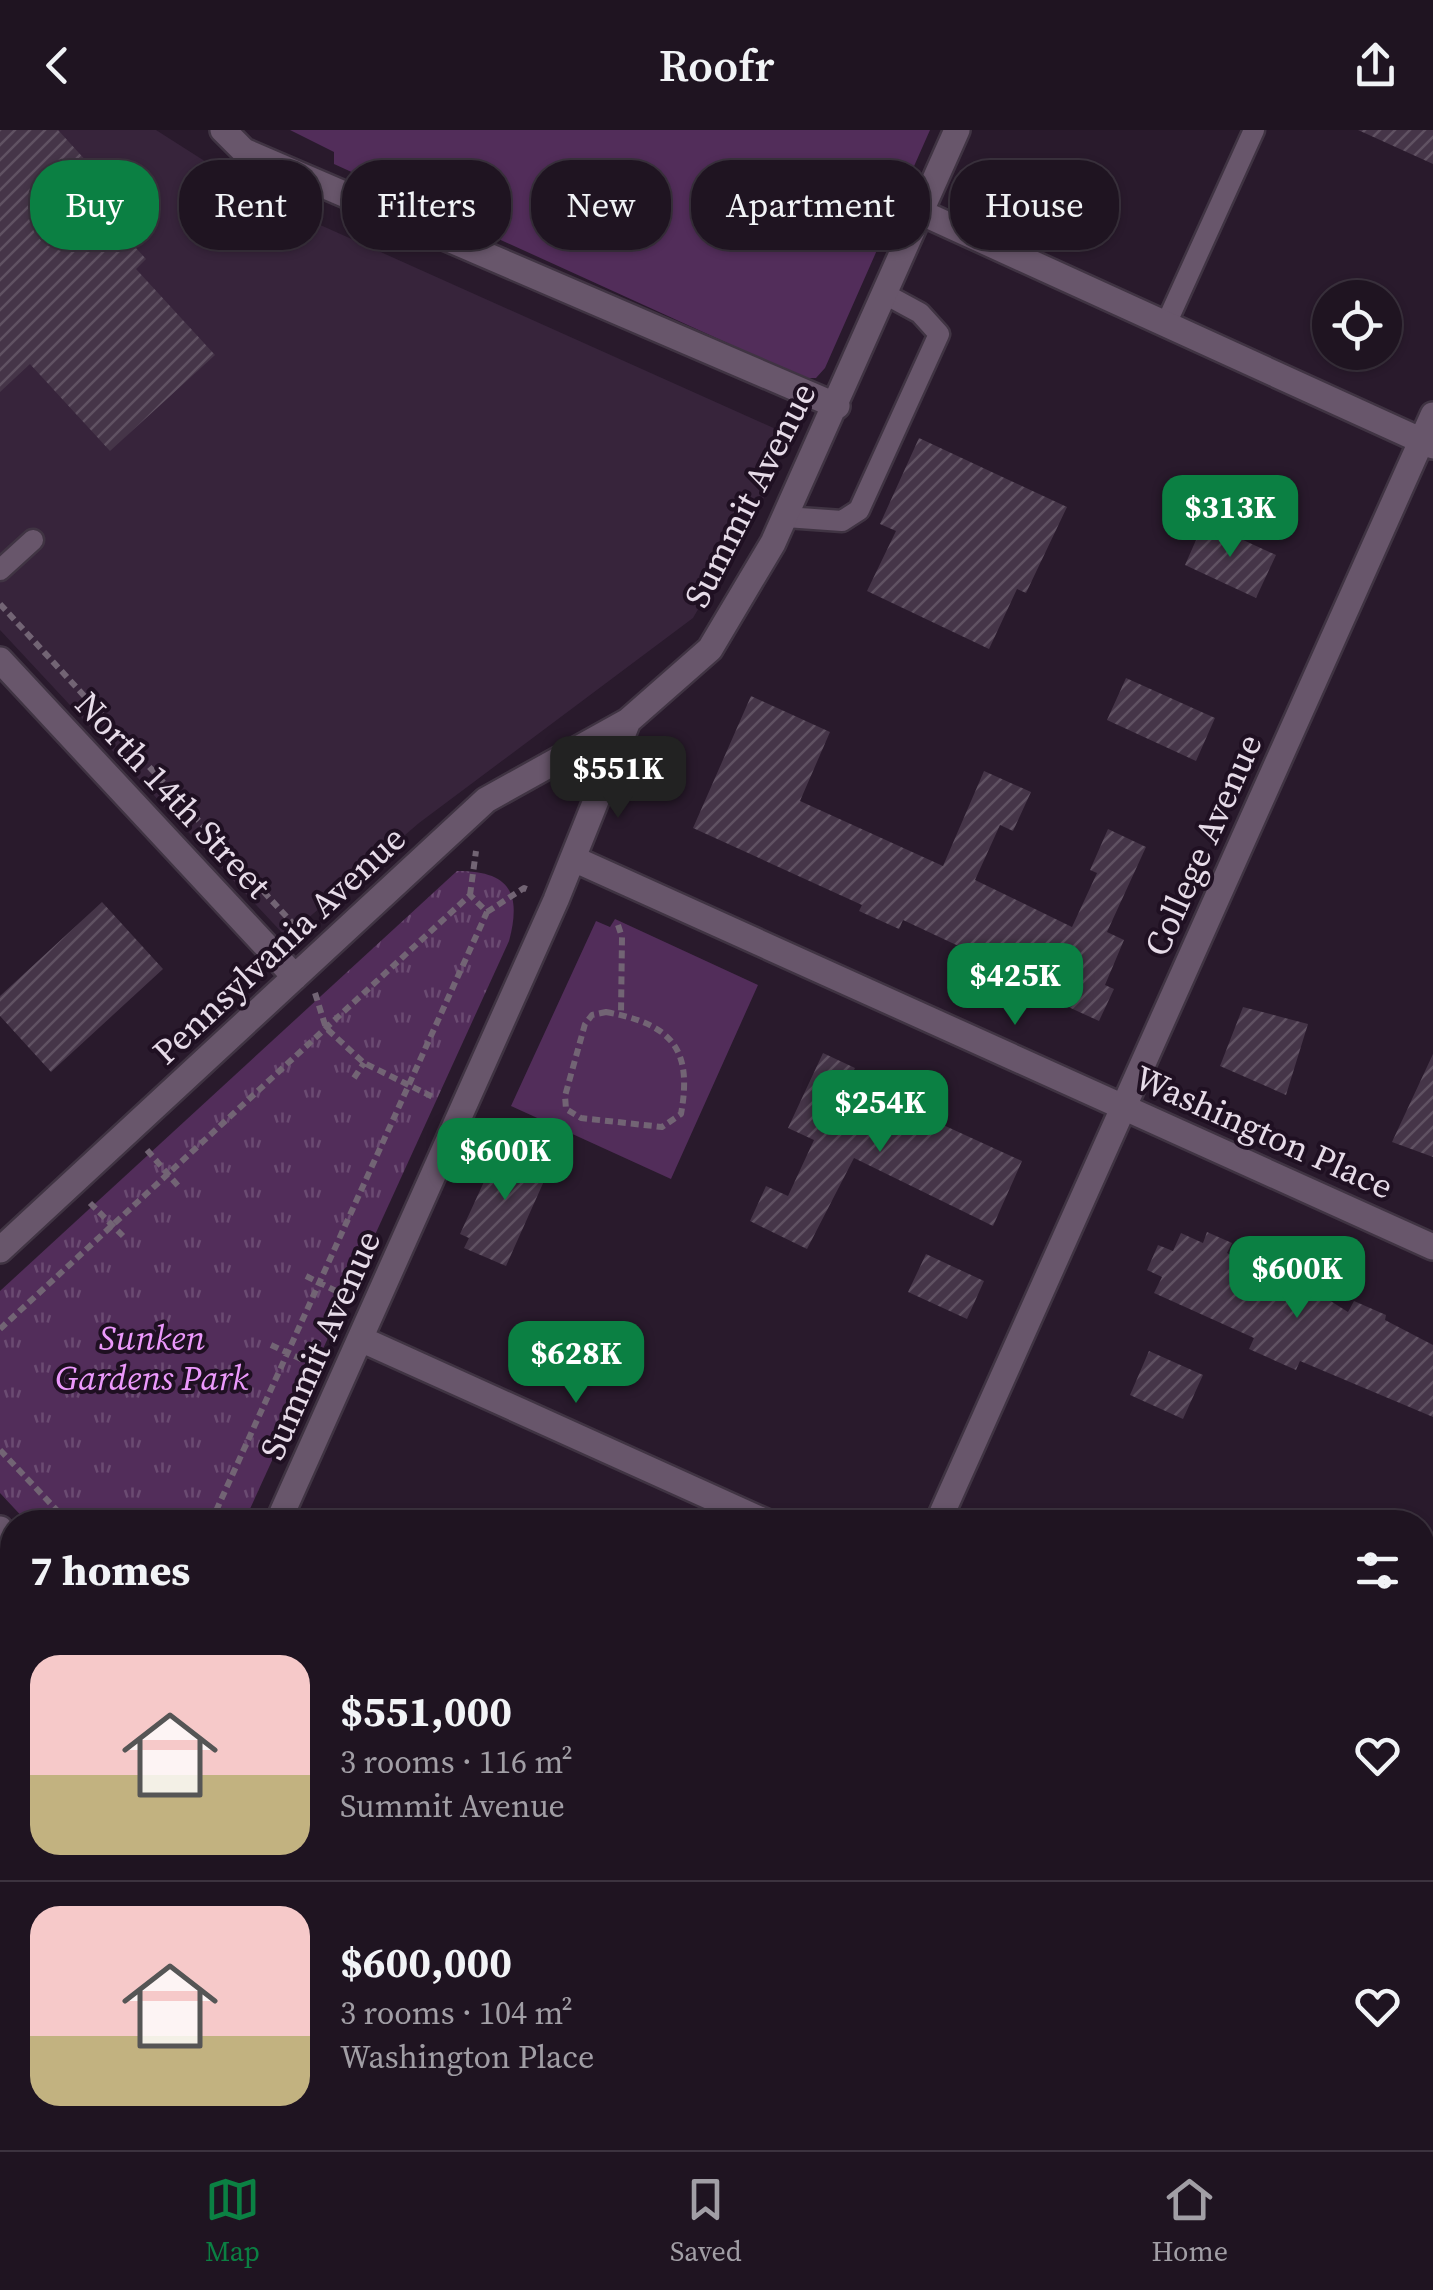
<!DOCTYPE html>
<meta charset="utf-8">
<style>
body{margin:0;font-family:"Source Serif 4",serif;background:#271d2a;color:#f1f3f6;height:100vh;display:flex;flex-direction:column;font-size:38px;white-space:nowrap}
*{box-sizing:border-box;margin:0}
p{font-size:32px;color:#a19ea5}
.icon{flex:none;width:55px;height:55px;fill:none;stroke:currentColor;stroke-width:2;stroke-linecap:round;stroke-linejoin:round}
.map{position:relative;flex:1;overflow:hidden}
.details{position:absolute;left:0px;top:1380px;width:1435px;height:640px;display:flex;flex-direction:column;background:#1f1421;border-radius:40px 40px 0 0;box-shadow:0 2px 8px #0004,0 0 0 2px #3c333f}
.details>*{flex:none}
.hud{position:absolute;left:30px;top:30px;width:1375px;height:90px;display:flex;gap:20px}
.controls{position:absolute;left:1312px;top:150px;display:grid;gap:20px}
.controls a{display:grid;place-items:center;width:90px;height:90px;border-radius:50%;background:#1f1421;box-shadow:0 2px 8px #0004,0 0 0 2px #3c333f;font-size:50px}
.price{position:absolute;translate:-50% -85px;padding:0 22px;border-radius:20px;background:#0b8043;color:#fff;font-size:32px;line-height:65px;filter:drop-shadow(0 2px 5px #0008)}
.price::after{content:'';position:absolute;left:50%;top:60px;width:30px;height:22px;margin-left:-15px;background:inherit;clip-path:polygon(0 0,100% 0,50% 100%)}
.price.selected{background:#222;color:#fff}
ul{padding:0;list-style:none}
li{display:flex;align-items:center;gap:30px;height:250px;padding:0 30px}
li+li{border-top:2px solid #3c333f}
li span{display:grid;place-items:center;flex:none;width:280px;height:200px;border-radius:30px;color:#555}
li>.icon{margin-inline-start:auto}
span .icon{width:120px;height:120px;fill:#fffc;stroke-width:1}
li b{font-size:42px}
h2{display:flex;justify-content:space-between;align-items:center;height:120px;padding:0 30px;font-size:42px}
.pill{padding:0 35px;border-radius:40px;background:#1f1421;box-shadow:0 2px 8px #0004,0 0 0 2px #3c333f;font-size:35px;line-height:90px}
.pill.selected{background:#0b8043;color:#fff}
header{display:flex;justify-content:space-between;align-items:center;height:130px;padding:0 30px;background:#1f1421;font-size:45px;font-weight:600}
.menu{display:flex;justify-content:space-around;align-items:center;height:140px;border-top:2px solid #3c333f;background:#1f1421;font-size:28px;color:#a19ea5}
.menu a{display:grid;justify-items:center;gap:5px}
.menu .selected{color:#0b8043}
.map>svg:first-child{display:block}
.built{fill:#37243b}
.green{fill:#522d5a}
.park{fill:url(#park-tufts)}
.building{fill:url(#building-hatch)}
.lines{fill:none;stroke-linecap:round;stroke-linejoin:round}
.lane-casing{stroke:#403443;stroke-width:25}
.street-casing{stroke:#403443;stroke-width:30}
.path{stroke:#726474;stroke-width:6;stroke-dasharray:8 5;stroke-linecap:butt}
.lane{stroke:#68566b;stroke-width:20}
.street{stroke:#68566b;stroke-width:25}
.labels{text-anchor:middle;stroke-width:8;stroke-linejoin:round;paint-order:stroke}
.street-label{font-size:35px;fill:#e6dbe8;stroke:#1f1022}
.park-label{font-size:35px;font-style:italic;fill:#ec99fc;stroke:#1f1022}
</style>
<header><svg class="icon" aria-label="back" viewBox="0 0 24 24"><path d="M15 5l-7 7 7 7"/></svg>Roofr<svg class="icon" aria-label="share" viewBox="0 0 24 24"><path d="M12 15V3M7 8l5-5 5 5M5 13v7h14v-7"/></svg></header>
<div class="map">
<svg width="1433" height="2020" viewBox="0 0 1433 2020">
<defs>
<pattern id="park-tufts" width="24" height="20" patternUnits="userSpaceOnUse" patternTransform="scale(2.5)"><rect width="24" height="20" fill="#522d5a"/><path d="M3 7l-1-3M5 7V3M7 7l1-3M15 17l-1-3M17 17v-4M19 17l1-3" fill="none" stroke="#6b4b72"/></pattern>
<pattern id="building-hatch" width="6" height="6" patternUnits="userSpaceOnUse" patternTransform="scale(2.5)"><rect width="6" height="6" fill="#453548"/><path d="M-1 1l2-2M0 6l6-6M5 7l2-2" fill="none" stroke="#605262"/></pattern>
</defs>
<rect width="100%" height="100%" fill="#291a2c"/>
<!-- built -->
<path class="built" d="M0 0H156L269 72 778 300 773 352 693 488 419 693 286 807 0 500Z"/>
<!-- green -->
<path class="green" d="M290 0H930L825 238 816 248H804L334 34V22Z
M615 789 758 855 671 1049 511 976 596 791 610 797Z
M0 1468 12 1482V1859L0 1885Z
M236 2008H618L612 2020H263Z"/>
<!-- park -->
<path class="park" d="M457 741C509 741 522 762 509 811L244 1392H27L0 1363V1161Z"/>
<!-- building -->
<path class="building" d="M0 0H58L110 57 94 72 146 129 136 139 215 225 110 321 30 234 0 262Z
M1358 0H1433V34Z
M919 308 1067 377 1026 463 1017 459 989 519 867 461 896 401 880 394Z
M1204 392 1276 425 1256 468 1185 435Z
M1126 548 1215 588 1196 631 1107 590Z
M751 566 830 602 800 671 943 736 984 641 1031 662 1013 701 1000 695 975 750 1072 797 1097 743 1090 740 1108 699 1146 717 1107 802 1124 810 1105 855 1114 859 1099 891 1064 875 1067 868 1012 842 1010 847 965 827 967 820 903 790 899 799 859 781 862 775 693 698Z
M102 772 163 839 51 942 0 886V866Z
M1243 877 1308 894 1286 965 1220 936Z
M823 923 855 938 850 948 901 971 904 964 930 975 926 983 943 991 941 994 1022 1031 993 1096 854 1028 807 1119 750 1091 766 1056 788 1066 814 1010 788 998Z
M1433 924V1027L1392 1012Z
M512 1013 553 1031 506 1136 464 1118 469 1108 460 1104 499 1019 507 1023Z
M1207 1102 1232 1113 1227 1123 1282 1148 1285 1142 1348 1182 1354 1171 1386 1185 1385 1190 1433 1215V1287L1300 1231 1296 1240 1249 1219 1254 1208 1154 1163 1162 1147 1147 1140 1158 1115 1173 1121 1181 1103 1203 1113Z
M926 1124 984 1151 967 1189 908 1162Z
M1149 1221 1203 1245 1183 1289 1130 1265Z"/>
<g class="lines">
<defs>
<path id="lane" d="M1166 194 1254 0
M786 387 842 391 859 380 939 204 920 183 885 164
M0 440 33 410"/>
<path id="street" d="M223 0 244 21 837 276
M920 82 1433 316
M0 530 295 847
M574 729 1433 1117
M0 1120 486 670 628 591
M363 1210 766 1392
M278 1392 556 770 628 591 710 519 773 413 957 0
M938 1392 1433 285
M0 1399 12 1413
M1422 1685 1433 1690
M0 1999 12 1971
M860 2008 887 2020
M658 2020 664 2008"/>
</defs>
<!-- lane casing -->
<use href="#lane" class="lane-casing"/>
<!-- street casing -->
<use href="#street" class="street-casing"/>
<!-- path -->
<path class="path" d="M0 474 296 797
M470 765 476 721
M487 782 524 758 529 760
M618 795 622 807 621 884
M315 863 326 898 364 933 435 968
M606 882C671 894 693 918 681 984L662 997 581 988 566 979 565 966 585 894 592 885Z
M354 948 364 933
M147 1020 179 1057
M90 1073 123 1106
M306 1146 348 1167
M0 1199 470 765 487 782 211 1392
M271 1215 316 1236
M0 1320 68 1392"/>
<!-- lane -->
<use href="#lane" class="lane"/>
<!-- street -->
<use href="#street" class="street"/>
</g>
<g class="labels">
<!-- street labels -->
<g class="street-label">
<text transform="translate(750 365) rotate(-63)" y="12">Summit Avenue</text>
<text transform="translate(173 665) rotate(47)" y="12">North 14th Street</text>
<text transform="translate(1203 715) rotate(-66)" y="12">College Avenue</text>
<text transform="translate(279 815) rotate(-43)" y="12">Pennsylvania Avenue</text>
<text transform="translate(1264 1002) rotate(24)" y="12">Washington Place</text>
<text transform="translate(320 1215) rotate(-66)" y="12">Summit Avenue</text>
</g>
<!-- park labels -->
<g class="park-label">
<text x="152" y="1220">Sunken<tspan x="152" dy="40">Gardens Park</tspan></text>
</g>
</g>
</svg>
<div class="controls">
<a><svg class="icon" aria-label="locate" viewBox="0 0 24 24"><circle cx="12" cy="12" r="6"/><path d="M12 2v4M12 18v4M2 12h4M18 12h4"/></svg></a>
</div>
<b class="price" style="left:1230px;top:430px">$313K</b>
<b class="price selected" style="left:618px;top:691px">$551K</b>
<b class="price" style="left:1015px;top:898px">$425K</b>
<b class="price" style="left:880px;top:1025px">$254K</b>
<b class="price" style="left:505px;top:1073px">$600K</b>
<b class="price" style="left:1297px;top:1191px">$600K</b>
<b class="price" style="left:576px;top:1276px">$628K</b>
<div class="hud">
<a class="pill selected">Buy</a>
<a class="pill">Rent</a>
<a class="pill">Filters</a>
<a class="pill">New</a>
<a class="pill">Apartment</a>
<a class="pill">House</a>
</div>
<section class="details">
<h2>7 homes<svg class="icon" aria-label="filters" viewBox="0 0 24 24"><path d="M4 7h16M4 17h16"/><circle cx="9" cy="7" r="2"/><circle cx="15" cy="17" r="2"/></svg></h2>
<ul>
<li><span style="background:linear-gradient(#f6c9c9 60%,#c2b280 0)"><svg class="icon" aria-label="home" viewBox="0 0 24 24"><path d="M3 11l9-7 9 7M6 9v11h12V9"/></svg></span><div><b>$551,000</b><p>3 rooms · 116 m²</p><p>Summit Avenue</p></div><svg class="icon" aria-label="heart" viewBox="0 0 24 24"><path d="M12 20l-8-8c-3-5 5-10 8-4 3-6 11-1 8 4z"/></svg></li>
<li><span style="background:linear-gradient(#f6c9c9 65%,#c2b280 0)"><svg class="icon" aria-label="home" viewBox="0 0 24 24"><path d="M3 11l9-7 9 7M6 9v11h12V9"/></svg></span><div><b>$600,000</b><p>3 rooms · 104 m²</p><p>Washington Place</p></div><svg class="icon" aria-label="heart" viewBox="0 0 24 24"><path d="M12 20l-8-8c-3-5 5-10 8-4 3-6 11-1 8 4z"/></svg></li>
</ul>
</section>
</div>
<nav class="menu">
<a class="selected"><svg class="icon" aria-label="map" viewBox="0 0 24 24"><path d="M3 6l6-2 6 2 6-2v14l-6 2-6-2-6 2zM9 4v14M15 6v14"/></svg>Map</a>
<a><svg class="icon" aria-label="saved" viewBox="0 0 24 24"><path d="M7 4h10v16l-5-4-5 4z"/></svg>Saved</a>
<a><svg class="icon" aria-label="home" viewBox="0 0 24 24"><path d="M3 11l9-7 9 7M6 9v11h12V9"/></svg>Home</a>
</nav>
